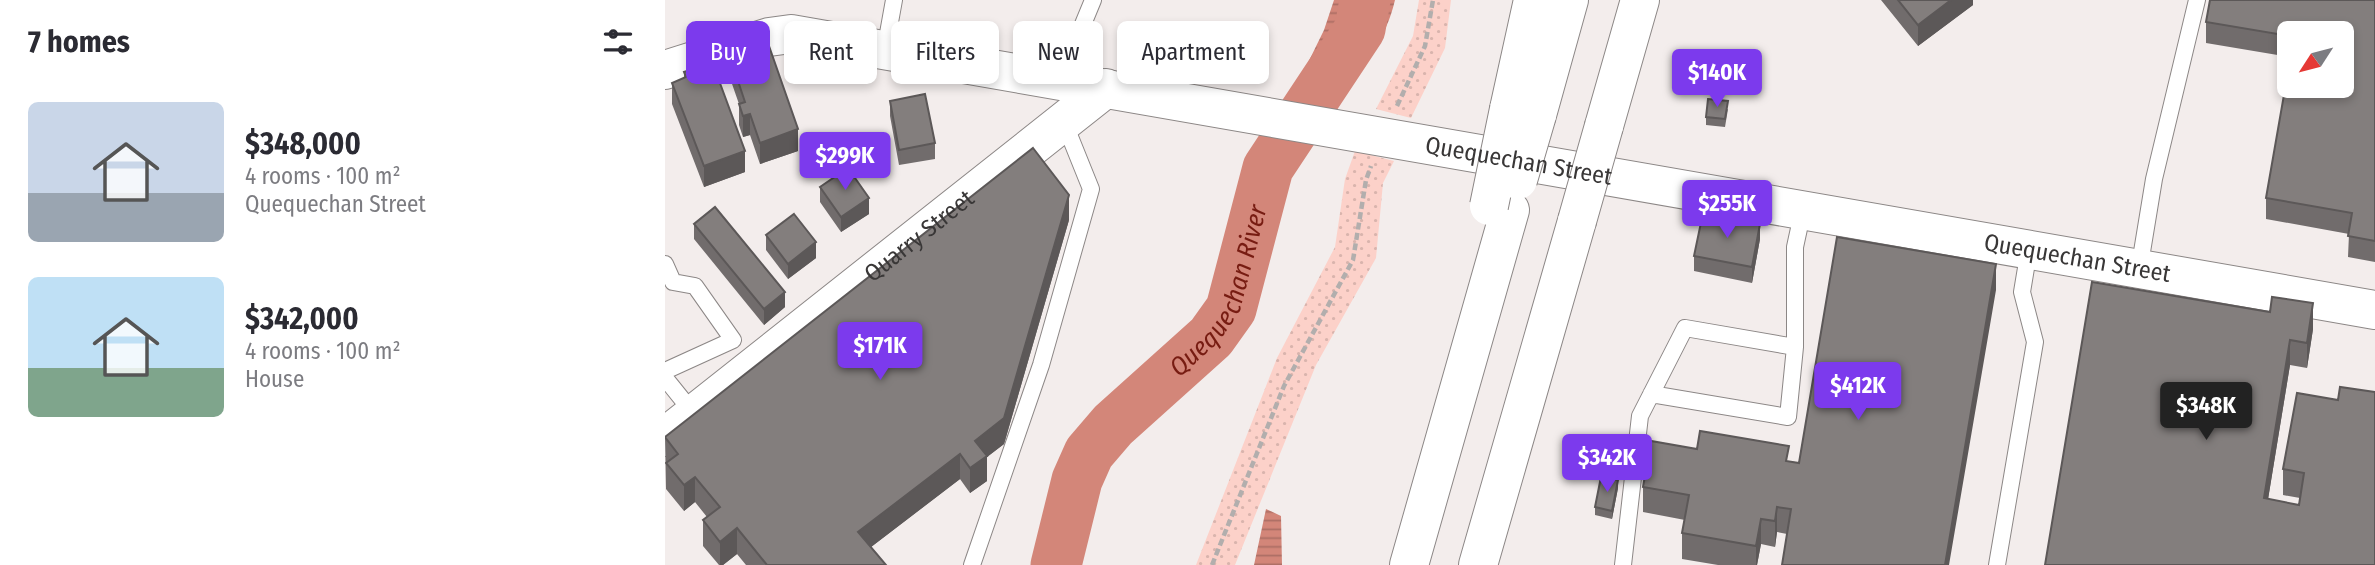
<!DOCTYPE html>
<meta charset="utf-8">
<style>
body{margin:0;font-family:"Fira Sans Condensed",sans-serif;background:#f2f2f3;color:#2b2b33;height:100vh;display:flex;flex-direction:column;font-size:26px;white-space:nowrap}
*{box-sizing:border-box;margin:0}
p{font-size:23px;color:#7c7c81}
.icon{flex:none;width:38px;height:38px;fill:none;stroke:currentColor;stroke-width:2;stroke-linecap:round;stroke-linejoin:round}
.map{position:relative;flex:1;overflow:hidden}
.sheet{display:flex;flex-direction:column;background:#fff;width:665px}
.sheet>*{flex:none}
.guide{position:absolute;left:21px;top:21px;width:665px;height:63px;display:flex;gap:14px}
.needle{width:46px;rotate:234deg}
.controls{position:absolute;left:1612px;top:21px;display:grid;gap:14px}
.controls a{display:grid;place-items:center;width:77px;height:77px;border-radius:10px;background:#fff;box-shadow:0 4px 10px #0003;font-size:35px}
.price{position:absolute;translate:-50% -60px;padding:0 16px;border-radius:7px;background:#7c3aed;color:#fff;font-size:23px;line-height:46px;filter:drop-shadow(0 2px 4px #0008)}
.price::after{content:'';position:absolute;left:50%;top:42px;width:21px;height:16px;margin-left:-10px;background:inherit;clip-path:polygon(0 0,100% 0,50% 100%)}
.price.current{background:#222;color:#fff}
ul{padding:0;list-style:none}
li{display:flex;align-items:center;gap:21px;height:175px;padding:0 28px}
li span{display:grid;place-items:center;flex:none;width:196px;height:140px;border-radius:10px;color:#555}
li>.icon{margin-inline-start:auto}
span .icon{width:84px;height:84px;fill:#fffc;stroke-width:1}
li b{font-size:30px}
h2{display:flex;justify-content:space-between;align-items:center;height:84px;padding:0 28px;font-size:30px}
.pill{padding:0 24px;border-radius:10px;background:#fff;box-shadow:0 4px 10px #0003;font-size:24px;line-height:63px}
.pill.current{background:#7c3aed;color:#fff}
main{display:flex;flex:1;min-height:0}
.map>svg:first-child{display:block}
.park{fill:url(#park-dots)}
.water{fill:url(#water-rules)}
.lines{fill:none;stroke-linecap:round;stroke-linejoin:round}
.river{stroke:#d38679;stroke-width:51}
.service-casing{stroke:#8c8786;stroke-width:18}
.tertiary-casing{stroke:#8c8786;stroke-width:40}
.secondary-casing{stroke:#8c8786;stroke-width:40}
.motorway-casing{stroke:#8c8786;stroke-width:40}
.path{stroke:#b2aead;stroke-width:4.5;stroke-dasharray:7 3.5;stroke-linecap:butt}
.service{stroke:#fff;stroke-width:16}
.tertiary{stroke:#fff;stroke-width:38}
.secondary{stroke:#fff;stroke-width:38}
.motorway{stroke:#fff;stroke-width:38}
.motorway-bridge-casing{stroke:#8c8786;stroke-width:40;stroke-linecap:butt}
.motorway-bridge{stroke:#fff;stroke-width:38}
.wall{fill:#716c6c}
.shaded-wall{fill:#5c5858}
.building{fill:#837e7d;stroke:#5c5858;stroke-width:2}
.labels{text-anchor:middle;stroke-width:7;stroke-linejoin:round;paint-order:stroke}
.street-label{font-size:24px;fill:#393737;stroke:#f3edec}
.water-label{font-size:26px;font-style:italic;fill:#771c12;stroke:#f3edec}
</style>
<main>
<section class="sheet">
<h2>7 homes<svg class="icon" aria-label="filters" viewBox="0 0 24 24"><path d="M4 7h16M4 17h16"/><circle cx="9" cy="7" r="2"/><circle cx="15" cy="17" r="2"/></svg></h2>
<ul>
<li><span style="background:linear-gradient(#c9d6e8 65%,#9aa5b1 0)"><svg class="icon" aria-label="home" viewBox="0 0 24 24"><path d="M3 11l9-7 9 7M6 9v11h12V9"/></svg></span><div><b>$348,000</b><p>4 rooms · 100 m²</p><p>Quequechan Street</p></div></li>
<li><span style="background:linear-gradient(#bfe0f5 65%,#7fa58c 0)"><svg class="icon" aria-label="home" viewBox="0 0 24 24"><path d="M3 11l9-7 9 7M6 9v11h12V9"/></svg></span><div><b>$342,000</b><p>4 rooms · 100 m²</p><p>House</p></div></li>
</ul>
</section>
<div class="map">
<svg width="1710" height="565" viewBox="0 0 1710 565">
<defs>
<pattern id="park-dots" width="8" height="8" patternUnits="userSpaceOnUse" patternTransform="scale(1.75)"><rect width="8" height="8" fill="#fcd1c9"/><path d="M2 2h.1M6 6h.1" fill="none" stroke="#d9b4ad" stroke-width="1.8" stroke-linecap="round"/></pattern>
<pattern id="water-rules" width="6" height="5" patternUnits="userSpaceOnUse" patternTransform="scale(1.75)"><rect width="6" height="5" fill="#d38679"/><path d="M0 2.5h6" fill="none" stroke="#ac6e64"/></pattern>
</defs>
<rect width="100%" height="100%" fill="#f3edec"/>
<!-- park -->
<path class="park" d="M754 0H786L780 48 746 118 711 109 748 36Z
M690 151 729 161 718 183 711 258 651 365 570 565H531L612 358 670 247 680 179Z"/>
<!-- water -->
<path class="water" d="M669 0H730C721 38 704 58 678 87L638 73 659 30Z
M601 509 616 516 617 565H589Z"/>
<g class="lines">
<!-- river -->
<path class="river" id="s1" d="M391 565 412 480 424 453 448 425 546 337 566 309 603 168 695 29 700 0"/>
<defs>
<path id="service" d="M220 50 229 0
M395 80 428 0
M0 264 8 282 30 286 68 340 0 371
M1474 270 1489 179 1532 0
M0 378 29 414
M986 394 1123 417 1130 347
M307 565 376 365 426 189 399 122
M958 565 975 416 1020 328 1130 347V247L1138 210
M1332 565 1370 342 1357 292 1364 250"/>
<g id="tertiary">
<path id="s2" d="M0 437 441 88"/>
</g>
<g id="secondary">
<path id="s3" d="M0 70 104 37 126 34 1710 310"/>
</g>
<path id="motorway" d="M844 109 868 0
M872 115 904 0
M939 126 975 0
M744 565 845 210
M813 565 912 221"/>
</defs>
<!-- service casing -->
<use href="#service" class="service-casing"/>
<!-- tertiary casing -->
<use href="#tertiary" class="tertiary-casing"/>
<!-- secondary casing -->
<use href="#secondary" class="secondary-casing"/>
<!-- motorway casing -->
<use href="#motorway" class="motorway-casing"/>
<!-- path -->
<path class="path" d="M732 106 760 46 768 0
M547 565 619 386 688 260 701 180 706 166"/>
<!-- service -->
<use href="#service" class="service"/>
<!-- tertiary -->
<use href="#tertiary" class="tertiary"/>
<!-- secondary -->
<use href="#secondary" class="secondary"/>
<!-- motorway -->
<use href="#motorway" class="motorway"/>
<defs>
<path id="motorway-bridge" d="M853 180 872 115
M824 206 844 109
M912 221 939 126"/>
</defs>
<!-- motorway-bridge casing -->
<use href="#motorway-bridge" class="motorway-bridge-casing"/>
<!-- motorway-bridge -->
<use href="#motorway-bridge" class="motorway-bridge"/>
</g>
<!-- wall -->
<path class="wall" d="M1216 0H1308V5L1253 46Z
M1710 0V262L1683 257 1684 234 1601 219V198L1676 86 1624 33V57L1541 43V22Z
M76 52 133 151 95 164 85 135 78 137 74 125V104L66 81V60L76 57Z
M19 72 80 172 39 187 7 104V83L19 78Z
M225 101 270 143V159L234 165 225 116Z
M1063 109 1060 127 1041 125V117Z
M155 187 204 214 176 232 155 202Z
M404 220 339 444 322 457V481L305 493 295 479 206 547 221 565H81L72 554 58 565H54L38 546V520L42 517 30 502 19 511 1 489 0 437Z
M29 224 120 307 99 325 29 239Z
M101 235 151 258 123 279 101 250Z
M1095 239 1087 283 1029 271V256Z
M1427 282 1648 329 1642 368 1625 365 1603 499 1634 505 1635 498 1618 495V469L1673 400 1710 565H1380Z
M1331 290 1122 534 1112 532 1110 547 1096 544 1092 565H1053L1017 559V533L1020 520 978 512V487L1124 461 1134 463Z
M953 488 947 519 930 515V507Z"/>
<!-- shaded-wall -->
<path class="shaded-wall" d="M1286 0H1308V5L1253 46V25Z
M85 114V135L78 137V116Z
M133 129V151L95 164V143Z
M80 151V172L39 187V166Z
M404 195V220L339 444 322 457V481L305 493V468L310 441Z
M204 198V214L176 232V217Z
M1095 224V239L1087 283V267Z
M151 242V258L123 279V264Z
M1331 264V290L1284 565H1280Z
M120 292V307L99 325V309Z
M1648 303V329L1642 368V343Z
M1625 340V365L1599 524V498Z
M295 454V479L193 557V532Z
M30 477V502L19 511V485Z
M953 480V488L947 519V511Z
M1112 507V532L1110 547V521Z
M1096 519V544L1092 565H1091V546Z
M72 528V554L58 565H55V542Z"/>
<!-- building -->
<path class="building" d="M1233 0H1286L1253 25Z
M1545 0H1710V241L1683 236 1687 213 1601 198 1624 66V86H1676V33H1624V36L1541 22Z
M104 46 133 129 95 143 85 114 78 116 74 104 80 102 66 60 78 56 76 52 91 47 92 50Z
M49 67 80 151 39 166 7 83 21 77 19 72 32 68 33 73Z
M260 94 270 143 234 150 225 101Z
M1043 99 1063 101 1060 119 1041 117Z
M368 148 404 195 339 418 310 441 322 456 305 468 295 454 193 532 221 565H102L72 528 55 542 38 520 55 507 30 477 19 485 1 463 13 454 0 437Z
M183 168 204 198 176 217 155 187Z
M50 207 120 292 99 309 29 224Z
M1038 213 1095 224 1087 267 1029 256Z
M129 214 151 242 123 264 101 235Z
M1172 237 1331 264 1280 565H1117L1126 509 1112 507 1110 521 1096 519 1091 546 1017 533 1024 495 978 487 986 441 1032 449 1035 431 1124 446 1121 461 1134 463Z
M1427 282 1605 312 1607 297 1648 303 1642 343 1625 340 1599 498 1634 505 1639 473 1618 469 1632 393 1673 400 1675 387 1710 392V565H1380Z
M936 477 953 480 947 511 930 507Z"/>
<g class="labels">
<!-- street labels -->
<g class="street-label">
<text dy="8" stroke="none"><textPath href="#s3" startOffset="870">Quequechan Street</textPath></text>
<text dy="8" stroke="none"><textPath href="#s2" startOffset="324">Quarry Street</textPath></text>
<text dy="8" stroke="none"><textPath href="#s3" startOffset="1437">Quequechan Street</textPath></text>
</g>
<!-- water labels -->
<g class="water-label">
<text dy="9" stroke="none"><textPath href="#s1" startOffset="331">Quequechan River</textPath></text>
</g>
</g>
</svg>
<div class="controls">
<a><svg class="needle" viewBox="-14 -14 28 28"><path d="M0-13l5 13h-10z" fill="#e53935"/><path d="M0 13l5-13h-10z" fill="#7c7c81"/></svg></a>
</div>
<b class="price" style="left:1052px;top:109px">$140K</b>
<b class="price" style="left:180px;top:192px">$299K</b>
<b class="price" style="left:1062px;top:240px">$255K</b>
<b class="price" style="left:215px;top:382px">$171K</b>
<b class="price" style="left:1193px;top:422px">$412K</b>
<b class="price current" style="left:1541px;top:442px">$348K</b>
<b class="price" style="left:942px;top:494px">$342K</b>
<div class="guide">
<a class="pill current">Buy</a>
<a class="pill">Rent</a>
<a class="pill">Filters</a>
<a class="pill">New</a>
<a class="pill">Apartment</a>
</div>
</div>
</main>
